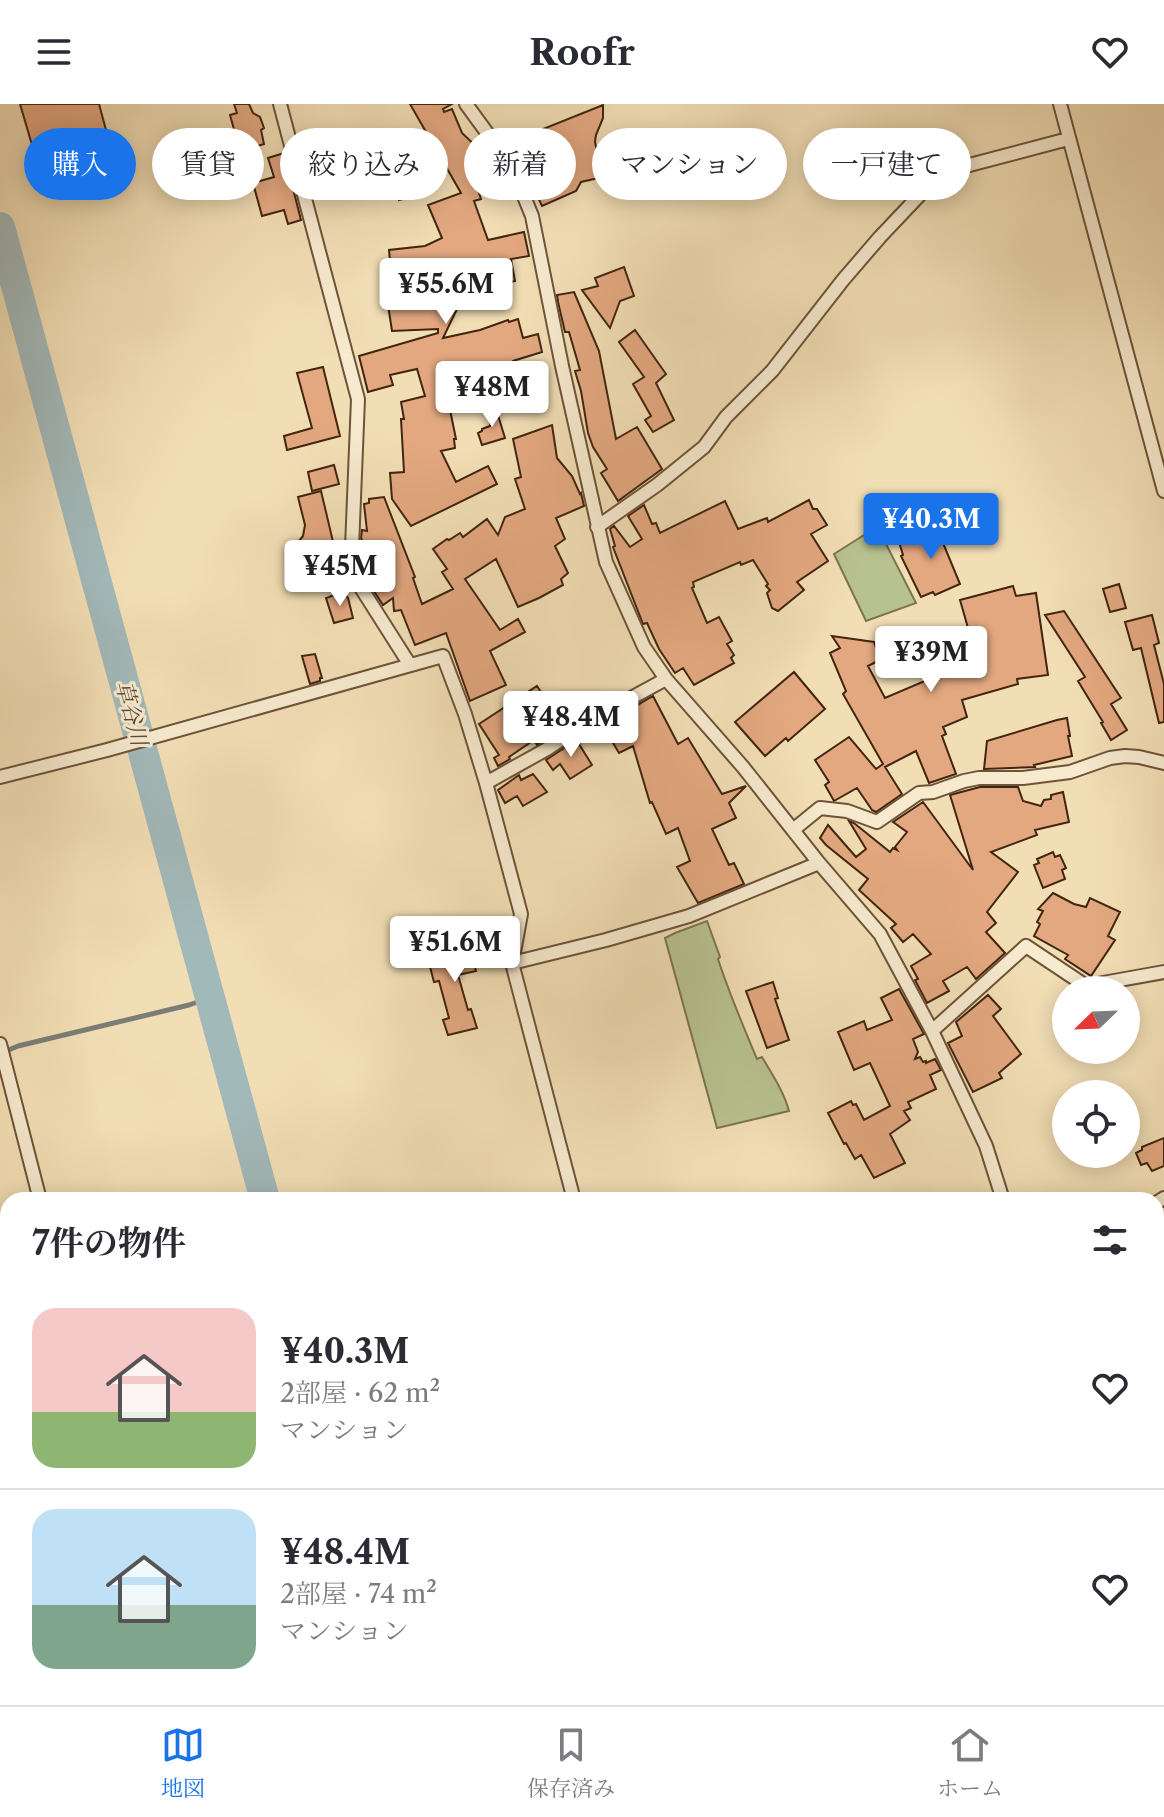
<!DOCTYPE html>
<html lang="ja">
<meta charset="utf-8">
<style>
body{margin:0;font-family:"Libre Caslon Text","Noto Serif JP",serif;background:#f2f2f3;color:#2b2b33;height:100vh;display:flex;flex-direction:column;font-size:30px;white-space:nowrap}
*{box-sizing:border-box;margin:0}
p{font-size:26px;color:#7c7c81}
.icon{flex:none;width:44px;height:44px;fill:none;stroke:currentColor;stroke-width:2;stroke-linecap:round;stroke-linejoin:round}
.map{position:relative;flex:1;overflow:hidden}
.side{position:absolute;left:0px;top:1088px;width:1164px;height:514px;display:flex;flex-direction:column;background:#fff;border-radius:24px 24px 0 0;box-shadow:0 4px 20px #0003}
.side>*{flex:none}
.top-card{position:absolute;left:24px;top:24px;width:1116px;height:72px;display:flex;gap:16px}
.needle{width:52px;rotate:247deg}
.buttons{position:absolute;left:1052px;top:872px;display:grid;gap:16px}
.buttons a{display:grid;place-items:center;width:88px;height:88px;border-radius:50%;background:#fff;box-shadow:0 4px 20px #0003;font-size:40px}
.price{position:absolute;translate:-50% -68px;padding:0 18px;border-radius:8px;background:#fff;color:#222;font-size:26px;line-height:52px;filter:drop-shadow(0 2px 4px #0008)}
.price::after{content:'';position:absolute;left:50%;top:48px;width:24px;height:18px;margin-left:-12px;background:inherit;clip-path:polygon(0 0,100% 0,50% 100%)}
.price.selected{background:#1a73e8;color:#fff}
ul{padding:0;list-style:none}
li{display:flex;align-items:center;gap:24px;height:200px;padding:0 32px}
li+li{border-top:2px solid #e1e1e2}
li span{display:grid;place-items:center;flex:none;width:224px;height:160px;border-radius:24px;color:#555}
li>.icon{margin-inline-start:auto}
span .icon{width:96px;height:96px;fill:#fffc;stroke-width:1}
li b{font-size:34px}
h2{display:flex;justify-content:space-between;align-items:center;height:96px;padding:0 32px;font-size:34px}
.tag{padding:0 28px;border-radius:36px;background:#fff;box-shadow:0 4px 20px #0003;font-size:28px;line-height:72px}
.tag.selected{background:#1a73e8;color:#fff}
header{display:flex;justify-content:space-between;align-items:center;height:104px;padding:0 32px;background:#fff;font-size:36px;font-weight:700}
.tabs{display:flex;justify-content:space-around;align-items:center;height:112px;border-top:2px solid #e1e1e2;background:#fff;font-size:22px;color:#7c7c81}
.tabs a{display:grid;justify-items:center;gap:4px}
.tabs .selected{color:#1a73e8}
.map>svg:first-child{display:block}
.green{fill:#b8c290;stroke:#7c7450;stroke-width:2}
.lines{fill:none;stroke-linecap:round;stroke-linejoin:round}
.stream{stroke:#7b7e76;stroke-width:5}
.river{stroke:#a2b9ba;stroke-width:30}
.building{fill:#e3a880;stroke:#41250f;stroke-width:2}
.street-casing{stroke:#6d5338;stroke-width:16}
.street{stroke:#f7eacf;stroke-width:12}
.labels{text-anchor:middle;stroke-width:6;stroke-linejoin:round;paint-order:stroke}
.water-label{font-size:22px;font-style:italic;fill:#594a3a;stroke:#f7eacf}
</style>
<header><svg class="icon" aria-label="menu" viewBox="0 0 24 24"><path d="M4 6h16M4 12h16M4 18h16"/></svg>Roofr<svg class="icon" aria-label="heart" viewBox="0 0 24 24"><path d="M12 20l-8-8c-3-5 5-10 8-4 3-6 11-1 8 4z"/></svg></header>
<div class="map">
<svg width="1164" height="1601" viewBox="0 0 1164 1601">
<rect width="100%" height="100%" fill="#f2deb5"/>
<filter id="stains"><feTurbulence type="fractalNoise" baseFrequency=".0025" numOctaves="4"/><feColorMatrix values="0 0 0 0 .2 0 0 0 0 .09 0 0 0 0 .02 0 0 0 .5 -.17"/></filter>
<radialGradient id="worn" r=".72"><stop offset=".6" stop-color="#630" stop-opacity="0"/><stop offset="1" stop-color="#630" stop-opacity=".3"/></radialGradient>
<!-- green -->
<path class="green" d="M875 424 885 438 916 499 866 517 834 450Z
M707 817 720 853 718 855C729 889 743 922 757 955L762 953C772 970 784 988 789 1007L717 1024 665 834 675 829Z
M1164 1486V1570L1156 1569V1488Z"/>
<g class="lines">
<!-- stream -->
<path class="stream" d="M4 948 18 942 189 901 209 894
M1156 1481 1164 1480
M675 1601 701 1594"/>
<!-- river -->
<path class="river" d="M0 123 265 1096
M399 1594 401 1601"/>
</g>
<!-- building -->
<path class="building" d="M20 0H99L113 52 80 62 85 80 47 92Z
M234 0H249L253 9 260 13 264 24 261 26 264 40 240 47 230 11 237 9Z
M410 0H452L443 5 444 8 452 5 462 29 496 61 477 83 481 95 474 97 488 136 524 128 529 152 511 155 515 177 437 195 457 205 443 234 480 226 508 216 509 218 518 215 523 234 538 230 542 248 513 257 517 270 478 283 479 286 448 296 456 335H454L455 344 441 347 456 378 488 362 497 380 411 422 392 395 390 369 404 368 401 315H404L401 298 425 292 417 265 390 271 393 281 368 288 359 252 438 229V225L392 227 388 201 394 200 389 146 425 142 442 134 428 101 461 89Z
M603 1V14L596 31 595 38 603 73 581 78 576 87 542 102 527 70 532 68 518 35Z
M284 49 301 116 288 120 284 106 262 112 253 79 274 73 268 54Z
M410 64 418 91 399 96 391 69Z
M624 163 634 192 620 197 610 224 582 186 598 182 595 174Z
M574 188 599 247 616 335 637 323 662 365 618 397 601 369 607 365 593 343 588 329 581 287 575 267 580 266 569 228H565L558 198 557 191Z
M635 226 666 270 656 279 674 316 653 328 645 316 651 312 633 280 644 273 619 238Z
M323 263 340 332 287 346 284 332 312 324 297 269Z
M493 295 505 334 482 341 478 329 482 327V325L490 322Z
M552 321 557 354 572 372 580 390 581 389 584 402 556 414 565 435 555 442 568 469 561 475 563 481 539 494 518 503 496 455 465 475 500 526 518 515 525 528 490 547 506 581 470 597 446 529 415 541 401 506 394 507 393 494 383 501 368 478 377 472 361 434 362 426 367 427 364 400 369 399V395L384 393 415 473 413 474 422 500 453 485 442 468 447 465 433 445 447 435 449 436 460 429 463 433 487 415 498 431 505 413 525 405 515 375 521 373 513 335Z
M334 361 339 380 312 387 308 368Z
M321 387 335 446 325 445 324 449 294 443 303 432 305 421 298 393Z
M809 396 813 405H817L827 421 811 430 828 457 797 478 804 486 778 507 772 504 767 489 770 486 766 482 768 480 753 456 741 461 740 458 693 478 694 483 692 484 707 519 719 513 732 537 727 540 734 551 731 554 734 559 694 581 683 564 675 569 659 545 647 519 643 520 613 443 615 442 610 425 614 422 630 443 642 435 628 412 644 401 652 420 656 419 660 429 725 397 738 425 767 414 768 418Z
M957 421 962 435 943 439 960 480 935 491 933 488 921 493 901 452 903 451 899 438Z
M1119 480 1126 504 1110 508 1103 485Z
M1013 482 1016 492 1036 489 1048 571 1017 575 1018 580 962 596 967 613 943 623 946 630 942 632 956 670 929 679 916 647 885 663 902 690 876 708 872 706 857 684 834 697 825 681 829 678 815 656 849 633 876 665 883 660 843 590 846 587 830 549 840 544 832 532 874 538 880 556 868 562 885 594 932 574 936 571 926 544 941 539 945 548 972 538 960 496Z
M343 488 348 494 353 514 334 519 326 494Z
M1064 507 1121 594 1111 600 1127 626 1111 636 1101 619 1103 618 1078 577 1085 573 1045 511Z
M1152 511 1159 539 1154 541 1164 580V618L1159 619 1141 544 1133 546 1125 518Z
M315 550 322 574H320V577L310 580 302 552Z
M794 568 825 605 788 637 786 634 765 652 735 618Z
M537 582 564 623 537 641 534 636 509 653 510 655 498 662 494 654 499 651 479 620Z
M653 592 678 640 688 634 722 690 746 682 729 699 736 714 712 725 729 761 734 759 744 780 698 799 677 763 690 757 678 724 666 730 652 698 650 699 633 642 619 649 606 627 631 611 629 606Z
M1067 614 1070 632H1068L1072 652 1034 661 1035 663 984 665 987 637 1057 616Z
M581 633 583 635 579 640 592 661 570 675 560 660 553 666 546 656Z
M533 670 547 688 523 702 517 692 505 699 498 686 519 671 521 676Z
M980 683H1018L1023 697 1041 702 1044 696 1051 695V691L1063 688 1069 718 1035 726 1037 731 991 748 1018 768 987 808 996 819 986 828 1005 849 976 875 967 863 943 877 949 887 927 899 915 876 918 875 911 862 931 850 913 830 903 838 891 824 896 820 859 786 868 775 826 741 820 734 828 721 856 753 866 745 849 717 854 719 890 748 893 744 897 746 895 743 907 728 893 718 923 698 973 766 950 691Z
M1053 748 1055 753 1060 751 1066 764 1062 766 1065 775 1043 784 1034 761 1039 759 1037 755Z
M1053 789 1074 800 1086 803 1090 794 1120 808 1108 832 1115 836 1091 872 1065 855 1068 851 1034 832 1040 820 1037 818 1043 807 1038 805Z
M473 836 476 849 472 850 476 867 458 871 468 906 471 905 477 924 448 931 443 916 449 914 439 877 434 878 429 859 443 855 441 845 444 842Z
M773 878 778 894 775 895 789 936 767 944 746 887Z
M899 885 924 930 913 935 918 948 915 955 920 953 923 958 926 957V959L935 955 941 966 930 971 936 985 908 998 911 1004 904 1007 910 1016 890 1030 905 1059 874 1074 861 1051 855 1055 846 1039 844 1040 828 1009 851 997 853 1001 856 1000 864 1016 890 1002 870 959 854 966 838 928 864 917 867 926 892 916 881 894Z
M988 891 1001 905 993 912 1021 950 999 969 1002 974 973 988 948 939 962 932 956 918Z
M1164 1034V1062L1152 1067 1147 1059 1141 1061 1136 1049 1142 1046V1043Z"/>
<g class="lines">
<defs>
<path id="street" d="M280 0 358 295 351 468 410 561
M466 0 512 63 532 112 562 262 606 458 644 543 666 575 743 663 819 759 880 830 932 927 986 1042 1003 1096
M1060 0 1164 387
M597 423 657 381 704 343 726 313 772 267 843 176 880 133 932 78 958 64 1068 35
M0 673 107 646 443 552 465 610 486 679 521 810 512 859 574 1096
M486 679 547 645 589 617 666 575
M793 726 820 704 847 707 877 718 919 689 933 688 964 677 979 674H1023L1070 668 1110 654 1125 652 1139 653 1164 659
M512 859 606 836 689 812 819 759
M932 927 1026 842 1086 882 1164 868
M0 940 40 1096
M1156 1099 1164 1094
M1162 1242 1164 1252
M1156 1264 1164 1262
M0 1506 8 1504
M1156 1573 1164 1574
M174 1594 176 1601
M708 1594 710 1601
M1082 1601V1594"/>
</defs>
<!-- street casing -->
<use href="#street" class="street-casing"/>
<!-- street -->
<use href="#street" class="street"/>
</g>
<g class="labels">
<!-- water labels -->
<g class="water-label">
<text transform="translate(132 609) rotate(75)" y="8">草谷川</text>
</g>
</g>
<rect width="100%" height="100%" filter="url(#stains)"/>
<rect width="100%" height="100%" fill="url(#worn)"/>
</svg>
<div class="buttons">
<a><svg class="needle" viewBox="-14 -14 28 28"><path d="M0-13l5 13h-10z" fill="#e53935"/><path d="M0 13l5-13h-10z" fill="#7c7c81"/></svg></a>
<a><svg class="icon" aria-label="locate" viewBox="0 0 24 24"><circle cx="12" cy="12" r="6"/><path d="M12 2v4M12 18v4M2 12h4M18 12h4"/></svg></a>
</div>
<b class="price" style="left:446px;top:222px">¥55.6M</b>
<b class="price" style="left:492px;top:325px">¥48M</b>
<b class="price selected" style="left:931px;top:457px">¥40.3M</b>
<b class="price" style="left:340px;top:504px">¥45M</b>
<b class="price" style="left:931px;top:590px">¥39M</b>
<b class="price" style="left:571px;top:655px">¥48.4M</b>
<b class="price" style="left:455px;top:880px">¥51.6M</b>
<div class="top-card">
<a class="tag selected">購入</a>
<a class="tag">賃貸</a>
<a class="tag">絞り込み</a>
<a class="tag">新着</a>
<a class="tag">マンション</a>
<a class="tag">一戸建て</a>
</div>
<section class="side">
<h2>7件の物件<svg class="icon" aria-label="filters" viewBox="0 0 24 24"><path d="M4 7h16M4 17h16"/><circle cx="9" cy="7" r="2"/><circle cx="15" cy="17" r="2"/></svg></h2>
<ul>
<li><span style="background:linear-gradient(#f6c9c9 65%,#8fb573 0)"><svg class="icon" aria-label="home" viewBox="0 0 24 24"><path d="M3 11l9-7 9 7M6 9v11h12V9"/></svg></span><div><b>¥40.3M</b><p>2部屋 · 62 m²</p><p>マンション</p></div><svg class="icon" aria-label="heart" viewBox="0 0 24 24"><path d="M12 20l-8-8c-3-5 5-10 8-4 3-6 11-1 8 4z"/></svg></li>
<li><span style="background:linear-gradient(#bfe0f5 60%,#7fa58c 0)"><svg class="icon" aria-label="home" viewBox="0 0 24 24"><path d="M3 11l9-7 9 7M6 9v11h12V9"/></svg></span><div><b>¥48.4M</b><p>2部屋 · 74 m²</p><p>マンション</p></div><svg class="icon" aria-label="heart" viewBox="0 0 24 24"><path d="M12 20l-8-8c-3-5 5-10 8-4 3-6 11-1 8 4z"/></svg></li>
</ul>
</section>
</div>
<nav class="tabs">
<a class="selected"><svg class="icon" aria-label="map" viewBox="0 0 24 24"><path d="M3 6l6-2 6 2 6-2v14l-6 2-6-2-6 2zM9 4v14M15 6v14"/></svg>地図</a>
<a><svg class="icon" aria-label="saved" viewBox="0 0 24 24"><path d="M7 4h10v16l-5-4-5 4z"/></svg>保存済み</a>
<a><svg class="icon" aria-label="home" viewBox="0 0 24 24"><path d="M3 11l9-7 9 7M6 9v11h12V9"/></svg>ホーム</a>
</nav>
